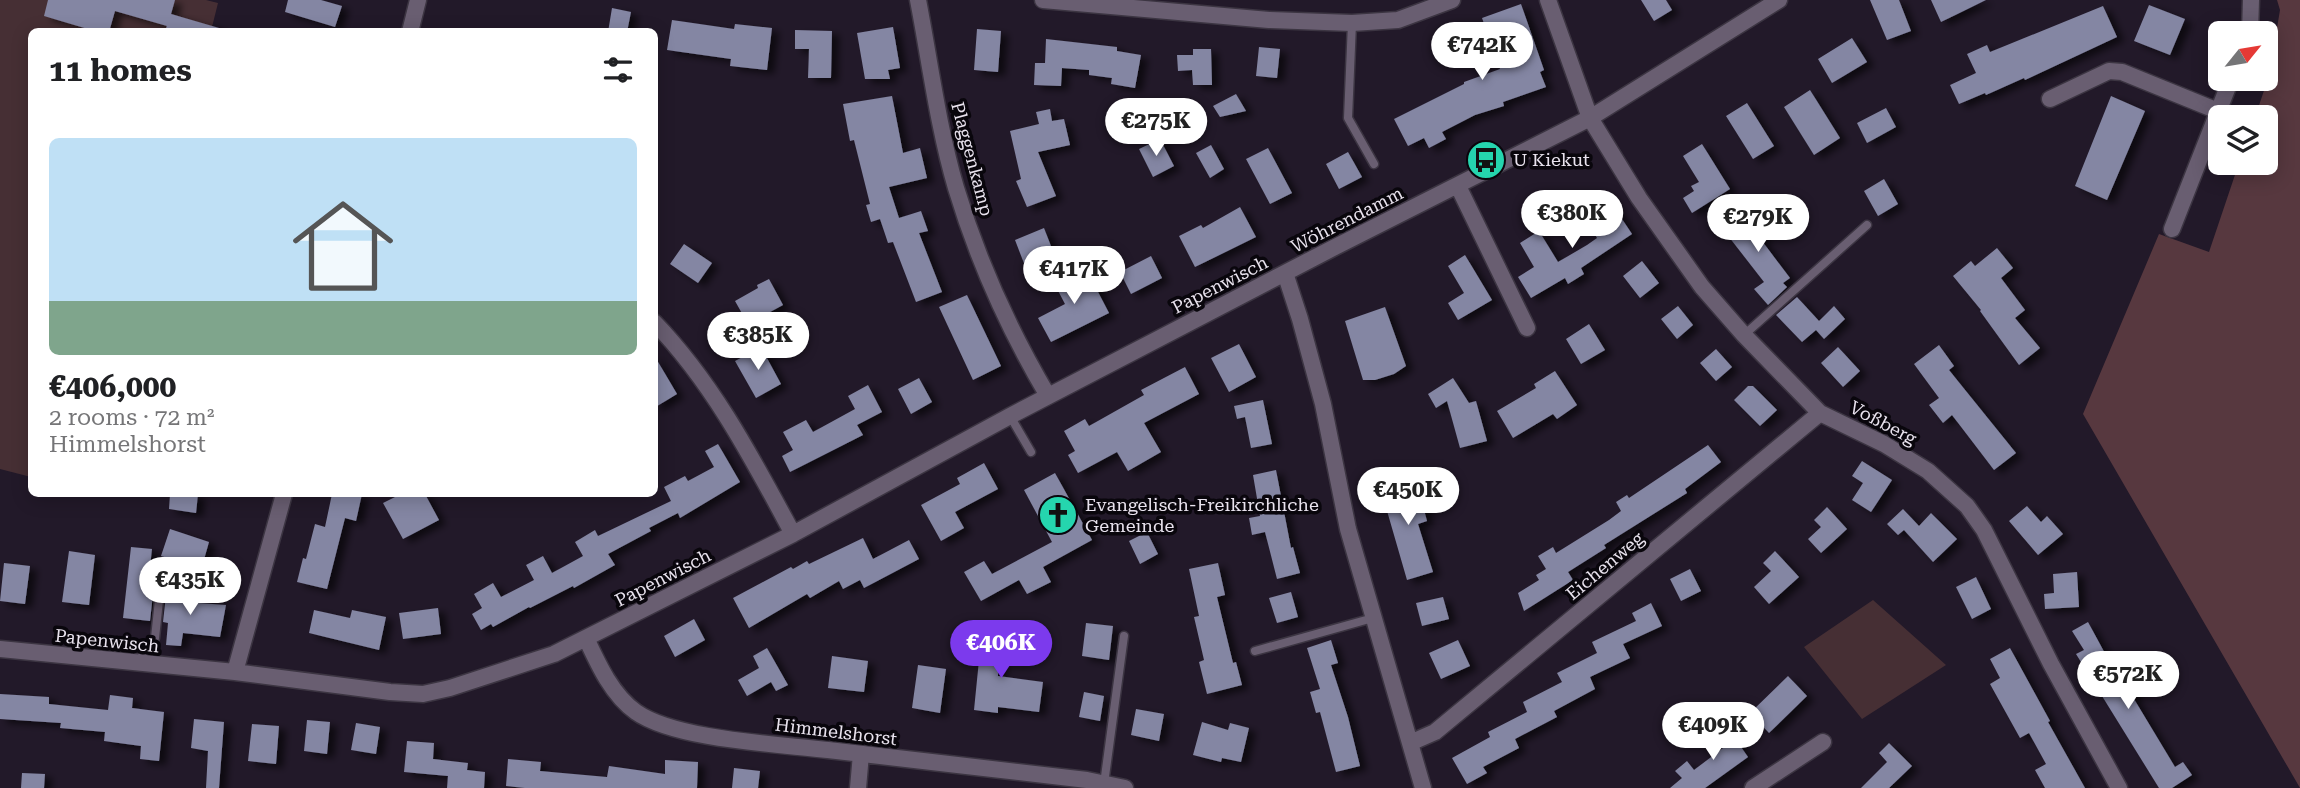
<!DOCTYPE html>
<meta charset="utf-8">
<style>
body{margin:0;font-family:"Roboto Serif",serif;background:#f2f2f2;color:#202124;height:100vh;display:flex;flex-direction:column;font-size:26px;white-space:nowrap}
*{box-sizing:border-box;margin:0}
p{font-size:23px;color:#757577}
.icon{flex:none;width:38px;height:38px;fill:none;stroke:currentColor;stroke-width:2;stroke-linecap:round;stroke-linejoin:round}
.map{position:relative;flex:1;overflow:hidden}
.sheet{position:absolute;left:28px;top:28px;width:630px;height:469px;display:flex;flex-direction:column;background:#fff;border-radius:10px;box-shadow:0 4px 18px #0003}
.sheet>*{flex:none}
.needle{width:46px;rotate:60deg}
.buttons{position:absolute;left:2208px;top:21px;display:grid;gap:14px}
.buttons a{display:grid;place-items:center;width:70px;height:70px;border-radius:10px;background:#fff;box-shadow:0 4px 18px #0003;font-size:35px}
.price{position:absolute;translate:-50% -60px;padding:0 16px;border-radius:24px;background:#fff;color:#222;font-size:23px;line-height:46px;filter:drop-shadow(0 2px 4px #0008)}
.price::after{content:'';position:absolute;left:50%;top:42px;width:21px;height:16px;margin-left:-10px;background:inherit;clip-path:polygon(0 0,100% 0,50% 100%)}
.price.selected{background:#7c3aed;color:#fff}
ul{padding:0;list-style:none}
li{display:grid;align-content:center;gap:14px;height:371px;padding:0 21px}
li+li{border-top:2px solid #e0e0e0}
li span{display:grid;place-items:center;height:217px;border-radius:10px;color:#555}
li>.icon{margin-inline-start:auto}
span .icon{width:126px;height:126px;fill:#fffc;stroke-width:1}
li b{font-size:30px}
h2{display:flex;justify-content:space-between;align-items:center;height:84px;padding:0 21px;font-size:30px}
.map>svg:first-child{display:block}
.green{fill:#462f34}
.forest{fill:#57383f}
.building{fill:#8486a3;filter:url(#shadow)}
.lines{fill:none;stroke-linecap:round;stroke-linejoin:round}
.service-casing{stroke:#3c3542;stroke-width:11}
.minor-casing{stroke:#3c3542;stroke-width:19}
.service{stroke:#695e71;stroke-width:8}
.minor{stroke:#695e71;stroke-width:16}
.labels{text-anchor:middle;stroke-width:7;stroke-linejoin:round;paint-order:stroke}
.street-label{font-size:18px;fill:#e9e3ee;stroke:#09060c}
.poi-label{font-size:18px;fill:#e9e3ee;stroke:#09060c;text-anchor:start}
</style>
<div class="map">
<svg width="2300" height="788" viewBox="0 0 2300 788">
<defs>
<filter id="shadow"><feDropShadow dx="7" dy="4" stdDeviation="3.5" flood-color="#0009"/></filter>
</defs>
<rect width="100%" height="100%" fill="#221929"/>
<!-- green -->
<path class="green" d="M0 0H206L218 3 211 31 32 32 31 477 0 469Z
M1873 600 1946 665 1862 719 1804 647Z"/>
<!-- forest -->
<path class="forest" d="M2277 0H2300V788L2083 414 2159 234 2209 252 2239 163H2266V117H2255L2269 76 2280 10Z"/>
<!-- building -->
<path class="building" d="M48 0H175L171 14 219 28 218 32H165L168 22 167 26 115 11 109 32H98L44 16Z
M288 0H321L342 6 335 27 285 12Z
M1641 0H1666L1672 10 1654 21Z
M1870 0H1899L1911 31 1887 40Z
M1931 0H1986L1941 22Z
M1521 4 1544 70 1540 72 1546 87 1503 102 1504 106 1475 115 1442 132 1446 139 1429 148 1424 138 1408 146 1394 119 1464 84V82L1500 69 1482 18Z
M2149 5 2185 19 2170 55 2134 41Z
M2103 6 2117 37 2025 80 2024 78 1986 95 1985 93 1959 104 1950 85 1976 73 1967 54 1987 45 1990 52Z
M612 8 631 12 627 32H608Z
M672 20 734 29 735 24 772 28 767 70 730 66 731 59 667 50Z
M893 27 900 68 888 70 890 79H865L857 33Z
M977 29 1001 31 998 72 974 70Z
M795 30 832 31 831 78H808L809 49H795Z
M1852 38 1867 62 1832 83 1818 59Z
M1046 39 1117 47V51L1141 55 1135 88 1111 84 1112 78 1089 75V70L1062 68 1061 86 1034 85 1035 63H1045Z
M1259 47 1280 49 1277 78 1256 76Z
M1193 49H1211L1212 85H1193L1192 70 1178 71 1177 55H1193Z
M1810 90 1840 138 1814 155 1784 107Z
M1236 94 1246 111 1220 117 1213 106Z
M892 96 903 153 920 148 927 178 889 187 899 218 921 211 928 231 919 233 942 292 916 302 893 242 888 243 880 219 871 222 866 205 870 204 854 140 850 141 843 104Z
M2111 96 2145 111 2107 200 2075 186Z
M1747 103 1774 146 1753 159 1726 116Z
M1886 108 1896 127 1867 143 1857 123Z
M1050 109 1052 121 1064 119 1070 145 1038 152 1056 196 1027 207 1016 181 1021 179 1010 131 1039 124 1036 112Z
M1160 139 1174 166 1153 177 1139 149Z
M1702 144 1730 189 1692 213 1683 198 1694 191 1691 186 1699 182 1683 156Z
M1211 145 1224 169 1210 178 1196 153Z
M1268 148 1292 193 1270 204 1246 159Z
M1348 152 1362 177 1339 189 1326 164Z
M1884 179 1898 204 1878 216 1864 191Z
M1604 192 1632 234 1581 268 1584 274 1568 284 1565 278 1531 298 1518 277 1534 267 1520 243 1539 231 1558 262 1587 245 1597 238 1594 233 1602 228 1587 204Z
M1240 207 1256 237 1195 267 1179 236 1201 225 1203 228Z
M1751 207 1768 230 1759 237 1790 278 1783 283 1787 287 1768 305 1754 289 1764 282 1722 228Z
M1044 228 1054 254 1025 266 1015 240Z
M684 244 712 263 698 283 670 264Z
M1997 248 2013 268 2001 278 2025 310 2015 318 2040 348 2019 365 1980 311 1981 310 1953 276 1971 261 1975 266Z
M1465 255 1492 300 1458 320 1448 303 1464 293 1448 266Z
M1151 256 1162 278 1131 294 1120 272Z
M1642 261 1659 283 1640 298 1623 276Z
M1085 267 1109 313 1051 342 1038 318 1065 304 1054 283Z
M769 279 783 305 748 324 735 301 758 288 757 285Z
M967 295 1001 366 973 380 939 307Z
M1797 297 1819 321 1834 306 1845 319 1824 339 1816 330 1802 342 1776 315Z
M1678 306 1693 325 1677 339 1661 319Z
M1385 307 1406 366 1394 374 1375 380H1363L1345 321Z
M1589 324 1605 350 1581 364 1566 339Z
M1239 344 1256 377 1229 392 1211 358Z
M1939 345 1954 366 1949 370 2016 453 1994 470 1952 415 1943 423 1929 405 1939 398 1914 364Z
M761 347 781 384 756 398 735 361Z
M1838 347 1860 371 1843 387 1821 363Z
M1716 349 1732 367 1716 381 1700 363Z
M654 355 677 394 654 408Z
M1185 367 1199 394 1144 423 1161 452 1128 471 1117 452 1078 473 1068 455 1075 451 1064 431 1085 419 1089 426 1144 395 1141 390Z
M1555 371 1577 405 1557 419 1553 414 1513 438 1497 411 1536 388 1534 384Z
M919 378 932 402 911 414 898 389Z
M1453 378 1469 403 1476 401 1487 441 1460 448 1447 401 1436 408 1428 394Z
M868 385 882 412 857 425 863 435 790 472 782 456 793 450 783 432 806 420 813 432 855 409 848 396Z
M1748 386H1753L1777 410 1760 426 1734 400Z
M1263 400 1272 444 1251 448 1245 417 1237 419 1234 406Z
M718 444 740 482 680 518 678 513 649 528 651 531 608 554 615 565 574 588 573 586 530 608 529 607 493 627 491 624 481 630 472 614 482 608 474 594 493 583 501 597 534 580 526 565 543 556 552 573 583 556 575 542 595 530 598 536 671 501 664 487 685 476 688 481 714 467 705 451Z
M1708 445 1721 462 1685 489 1687 493 1604 545 1606 548 1568 572 1573 580 1524 611 1518 593 1539 580 1536 575 1546 569 1538 556 1553 547 1556 553 1609 520 1621 511 1616 502 1627 495 1629 498Z
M1862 461 1892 480 1871 512 1852 500 1863 483 1852 476Z
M984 463 998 489 955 512 964 528 941 541 921 505 960 484 957 478Z
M1276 470 1291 548 1293 547 1300 573 1277 579 1265 532 1252 535 1249 518 1260 516 1253 475Z
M1055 473 1092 540 1043 567 1051 582 1027 594 1019 580 981 601 964 572 984 561 992 574 1052 542 1024 490Z
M1416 480 1427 521 1418 524 1433 572 1407 580 1381 490Z
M170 494H198L196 513 169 509Z
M332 494H362L356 521 345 518 327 589 297 582 303 558 306 559 315 524 325 527Z
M401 494H425L439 520 403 539 383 503Z
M2027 506 2041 522 2047 516 2063 534 2038 555 2009 521Z
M1827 507 1847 529 1821 553 1808 539 1821 527 1814 520Z
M1903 509 1919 526 1931 513 1957 539 1933 562 1904 530 1898 535 1887 524Z
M170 529 209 542 203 563 186 557 184 563 161 556Z
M1147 532 1158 554 1140 564 1129 541Z
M863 538 873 559 909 540 919 559 864 588 860 580 843 589 839 581 810 598 807 594 749 628 733 598 791 567 793 569 807 561 809 564Z
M131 547 152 549 148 585H154L150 621 123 618Z
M69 551 95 555 89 605 62 602Z
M1775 551 1799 577 1769 604 1754 587 1771 571 1763 563Z
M4 563 30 566 25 604 0 601Z
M1218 563 1225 595 1217 597 1233 663 1236 662 1242 685 1207 694 1199 662 1204 660 1194 617 1199 616 1189 569Z
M1690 569 1701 591 1681 601 1670 579Z
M2077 572 2079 607 2045 609 2044 594 2054 593 2053 574Z
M1976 577 1991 609 1972 619 1956 587Z
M167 586 186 588 184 602 226 605 220 637 183 633 181 646 166 645 168 623 163 622Z
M1291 592 1298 617 1277 623 1269 598Z
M1443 597 1449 619 1422 626 1416 603Z
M1651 603 1662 626 1623 644 1630 658 1590 677 1595 689 1554 711 1557 717 1515 739 1519 748 1483 767 1487 773 1467 784 1452 758 1490 737 1488 732 1527 712 1523 702 1562 682 1557 673 1597 653 1592 642 1636 621 1632 613Z
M438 608 441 634 403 639 399 613Z
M314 610 350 618 352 610 386 617 379 650 309 633Z
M694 619 705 640 675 657 664 636Z
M2088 622 2121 683 2130 678 2137 691 2131 694 2175 767 2183 762 2192 775 2172 788H2159L2076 654 2084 650 2072 631Z
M1086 623 1113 626 1109 660 1082 656Z
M975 630 999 631 998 676 1043 682 1039 712 998 707V713L974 710 979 660H974Z
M1331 640 1338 663 1331 665 1348 717 1360 766 1336 772 1320 712 1316 713 1310 692 1320 689 1307 648Z
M1458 640 1470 666 1441 679 1429 653Z
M767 648 788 685 776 691 771 682 747 696 738 680 759 668 753 656Z
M2010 648 2050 721 2048 722 2085 788H2045L2035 770 2046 764 2029 733 2020 738 1990 684 2000 678 1990 659Z
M832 656 868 661 864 692 828 688Z
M918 665 946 669 940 713 912 708Z
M1788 676 1807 696 1769 733 1750 713Z
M1084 692 1104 696 1100 721 1079 717Z
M0 694 49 697V704L108 710 110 695 133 698 132 708 164 712 159 761 140 759 141 746 104 741 105 732 60 728 61 723 0 719Z
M1136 709 1164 714 1159 741 1131 735Z
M194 719 224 722 219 788H206L208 751 191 748Z
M307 720 330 722 327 754 304 751Z
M1202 722 1228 730 1230 723 1249 728 1241 762 1222 758 1221 762 1193 755Z
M356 723 380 727 376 754 351 750Z
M252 724 279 726 276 764 248 761Z
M1719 724H1725L1748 757 1705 788H1670L1682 778 1675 771 1687 761 1694 770 1723 748 1710 730Z
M407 741 434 743 433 759 468 763 467 770 485 772 484 788H447L448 776 404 772Z
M1889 743 1912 766 1889 788H1861L1887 762 1879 753Z
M508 759 541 762 540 771 607 777 609 766 665 774V760L698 762 697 788H525L506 786Z
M734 768 760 771 758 788H732Z
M22 773 45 774 44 788H21Z"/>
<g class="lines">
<defs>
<path id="service" d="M1352 23 1348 118 1374 164
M1744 335 1867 225
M1010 416 1031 452
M1255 651 1373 618
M137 663 155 638 161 581
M1104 784 1124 636"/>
<path id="minor" d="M918 0C930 62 938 127 956 188 978 261 1009 330 1048 396
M1043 0 1269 20 1352 23 1398 20 1452 0
M1548 0 1590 118 1639 198 1702 287 1744 335 1820 413 1884 444 1928 471 1967 506 1984 530 2051 664 2119 788
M410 32 418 0
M2250 33 2251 0
M2050 99 2109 71 2122 72 2218 111
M1458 186 1527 328
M2172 229 2231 79
M1285 273 1300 319 1323 404 1348 529 1423 788
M654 322C714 384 753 460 793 534
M586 638C598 664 612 695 636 712 676 740 778 744 828 750 914 760 1001 770 1087 780L1125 788
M0 649 235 672 390 692 423 694 450 688 554 654 793 534 1010 416 1335 247 1590 118 1779 0
M235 672 284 494
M1410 743 1435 732 1820 413
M858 788 861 754
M1753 788 1823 742"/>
</defs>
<!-- service casing -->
<use href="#service" class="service-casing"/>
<!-- minor casing -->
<use href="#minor" class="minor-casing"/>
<!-- service -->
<use href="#service" class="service"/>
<!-- minor -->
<use href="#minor" class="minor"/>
</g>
<!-- icons -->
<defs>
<symbol id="bus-disc" viewBox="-11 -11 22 22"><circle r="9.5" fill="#25d5ae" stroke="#09060c"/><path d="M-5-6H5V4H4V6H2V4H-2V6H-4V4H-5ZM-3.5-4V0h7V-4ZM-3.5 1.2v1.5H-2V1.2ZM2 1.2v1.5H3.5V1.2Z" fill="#111"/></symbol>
<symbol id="church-disc" viewBox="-11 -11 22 22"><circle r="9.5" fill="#25d5ae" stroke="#09060c"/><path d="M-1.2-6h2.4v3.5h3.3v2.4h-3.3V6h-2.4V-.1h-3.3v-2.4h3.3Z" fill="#111"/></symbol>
</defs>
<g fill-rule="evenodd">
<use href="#bus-disc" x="1464" y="138" width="44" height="44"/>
<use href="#church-disc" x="1036" y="493" width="44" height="44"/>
</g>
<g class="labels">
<!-- street labels -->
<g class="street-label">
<text transform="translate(972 159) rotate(75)" y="6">Plaggenkamp</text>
<text transform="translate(1347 220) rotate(-27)" y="6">Wöhrendamm</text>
<text transform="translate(1220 285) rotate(-27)" y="6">Papenwisch</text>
<text transform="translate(1883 423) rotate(28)" y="6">Voßberg</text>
<text transform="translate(1605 566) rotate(-40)" y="6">Eichenweg</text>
<text transform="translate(663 578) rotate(-27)" y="6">Papenwisch</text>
<text transform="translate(107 641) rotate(6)" y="6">Papenwisch</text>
<text transform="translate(836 732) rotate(7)" y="6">Himmelshorst</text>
</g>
<!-- poi labels -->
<g class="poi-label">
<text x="1513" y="166">U Kiekut</text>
<text x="1085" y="511">Evangelisch-Freikirchliche<tspan x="1085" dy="21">Gemeinde</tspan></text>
</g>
</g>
</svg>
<div class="buttons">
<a><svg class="needle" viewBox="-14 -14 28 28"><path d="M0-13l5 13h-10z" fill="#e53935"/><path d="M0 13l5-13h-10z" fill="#757577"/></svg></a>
<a><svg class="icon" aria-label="layers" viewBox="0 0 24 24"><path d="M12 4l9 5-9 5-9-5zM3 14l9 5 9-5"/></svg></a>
</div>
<b class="price" style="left:1482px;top:82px">€742K</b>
<b class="price" style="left:1156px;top:158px">€275K</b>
<b class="price" style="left:1572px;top:250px">€380K</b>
<b class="price" style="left:1758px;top:254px">€279K</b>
<b class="price" style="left:1074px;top:306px">€417K</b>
<b class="price" style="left:758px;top:372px">€385K</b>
<b class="price" style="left:1408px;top:527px">€450K</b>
<b class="price" style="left:190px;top:617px">€435K</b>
<b class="price selected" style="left:1001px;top:680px">€406K</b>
<b class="price" style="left:2128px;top:711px">€572K</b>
<b class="price" style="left:1713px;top:762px">€409K</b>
<section class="sheet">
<h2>11 homes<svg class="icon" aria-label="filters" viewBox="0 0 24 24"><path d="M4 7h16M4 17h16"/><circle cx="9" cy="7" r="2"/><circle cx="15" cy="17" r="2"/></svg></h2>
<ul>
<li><span style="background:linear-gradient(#bfe0f5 75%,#7fa58c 0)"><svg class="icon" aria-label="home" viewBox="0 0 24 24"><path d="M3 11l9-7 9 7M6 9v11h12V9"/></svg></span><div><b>€406,000</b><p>2 rooms · 72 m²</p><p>Himmelshorst</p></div></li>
</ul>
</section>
</div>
